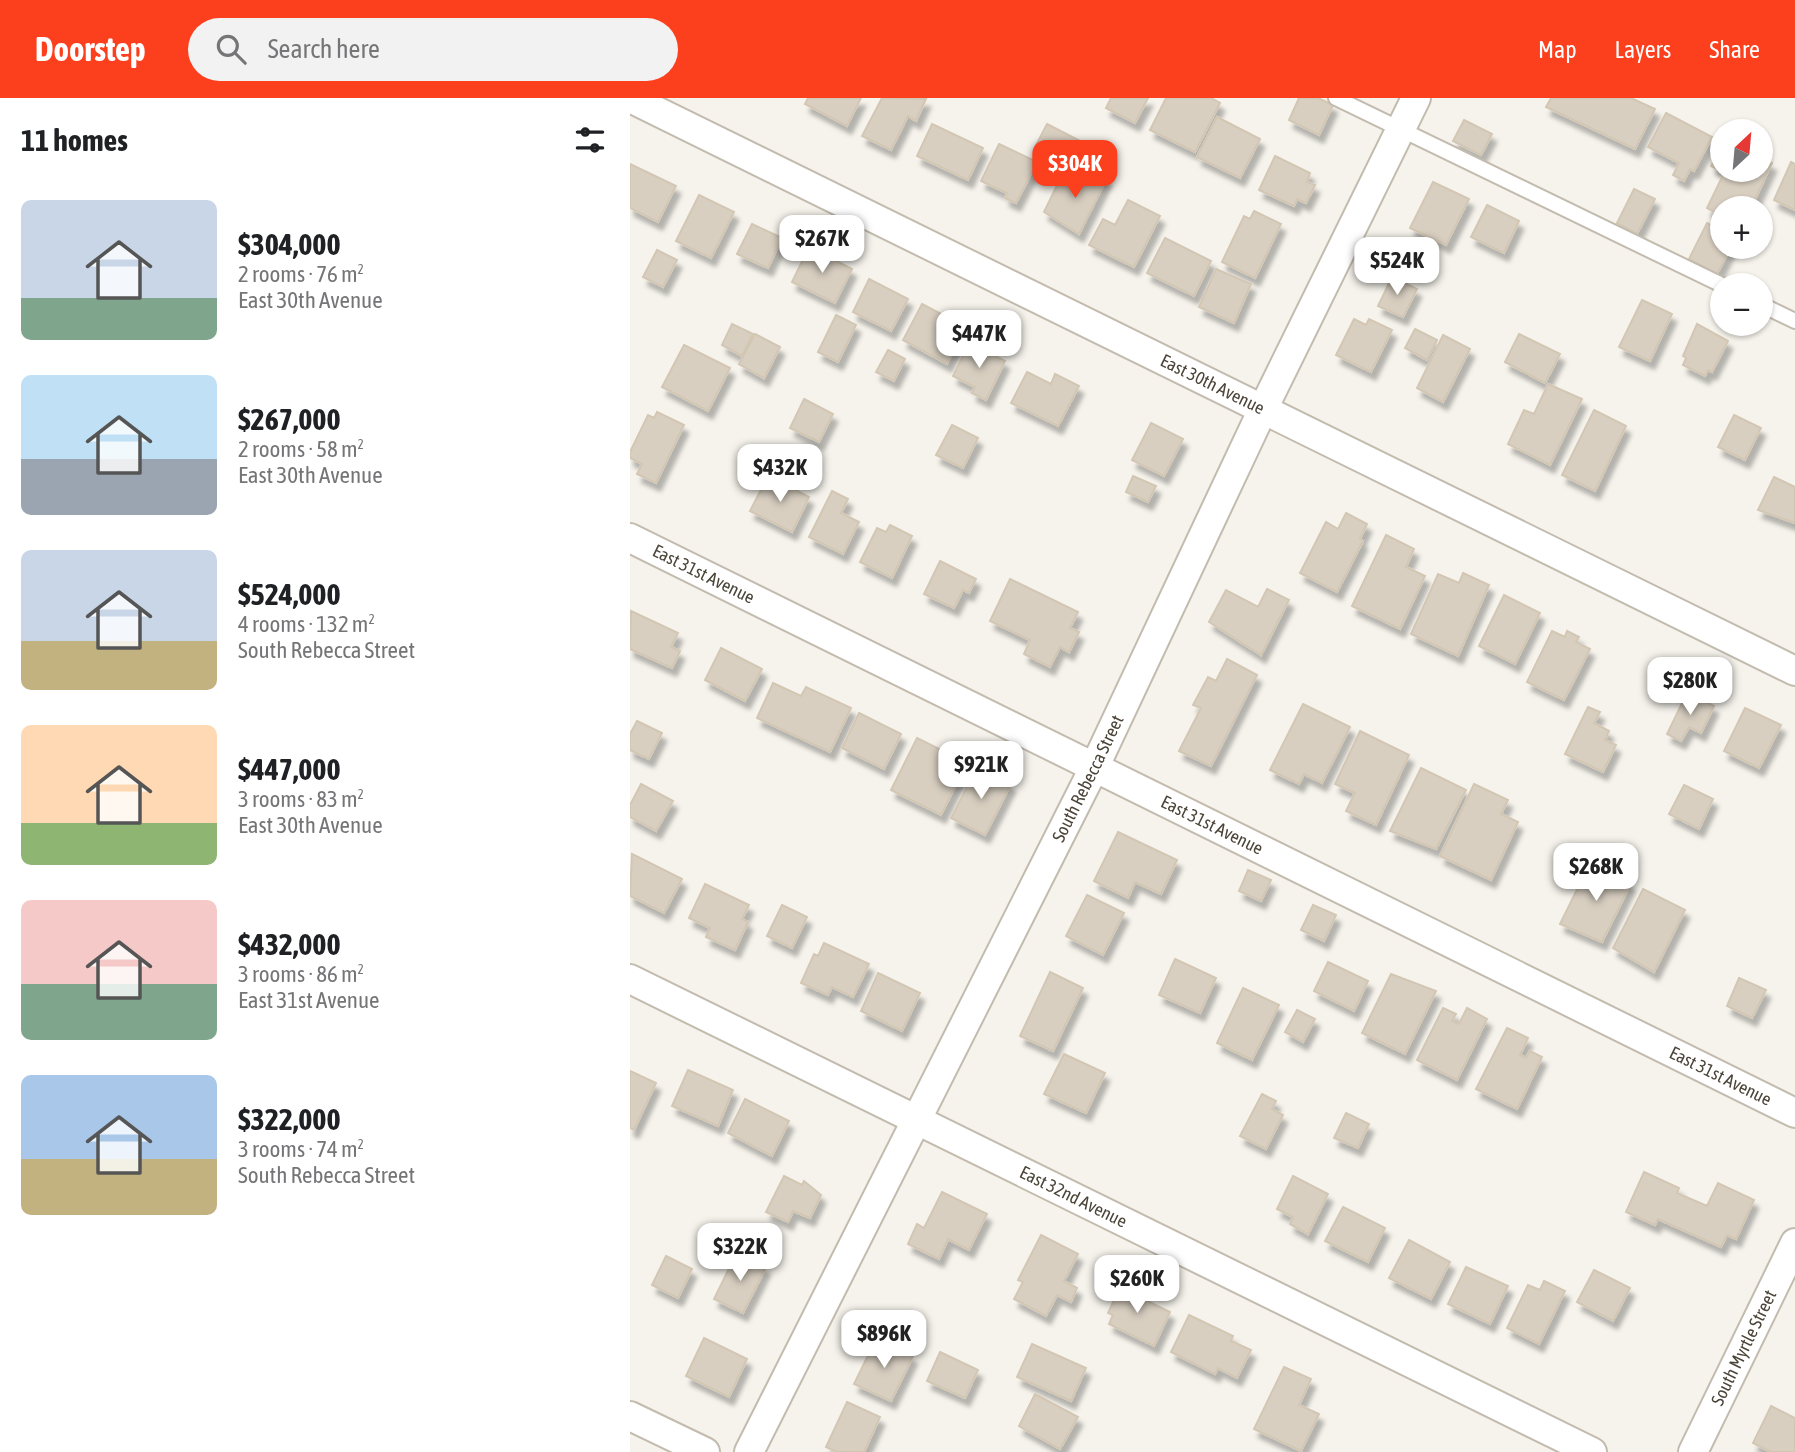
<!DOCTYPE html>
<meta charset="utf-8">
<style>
body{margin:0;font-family:"Asap Condensed",sans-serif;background:#f2f2f2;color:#202124;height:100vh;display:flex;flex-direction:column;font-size:26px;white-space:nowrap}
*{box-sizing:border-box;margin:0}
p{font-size:23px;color:#757577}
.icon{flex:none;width:38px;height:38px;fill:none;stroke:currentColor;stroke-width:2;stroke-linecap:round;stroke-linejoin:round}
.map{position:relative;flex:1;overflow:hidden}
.drawer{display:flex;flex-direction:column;background:#fff;width:630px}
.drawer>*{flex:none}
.needle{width:46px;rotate:26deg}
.tools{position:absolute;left:1080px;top:21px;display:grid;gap:14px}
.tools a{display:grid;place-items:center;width:63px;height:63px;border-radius:50%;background:#fff;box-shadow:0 2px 5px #0004;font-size:35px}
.price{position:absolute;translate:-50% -60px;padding:0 16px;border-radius:14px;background:#fff;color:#222;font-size:23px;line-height:46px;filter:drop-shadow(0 2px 4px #0008)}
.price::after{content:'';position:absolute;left:50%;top:42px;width:21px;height:16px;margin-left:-10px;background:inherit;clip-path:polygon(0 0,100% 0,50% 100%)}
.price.on{background:#fc3f1d;color:#fff}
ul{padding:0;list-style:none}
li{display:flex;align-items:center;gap:21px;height:175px;padding:0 21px}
li span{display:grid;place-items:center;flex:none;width:196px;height:140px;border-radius:10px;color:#555}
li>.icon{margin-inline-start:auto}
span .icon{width:84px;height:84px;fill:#fffc;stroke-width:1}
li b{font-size:30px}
h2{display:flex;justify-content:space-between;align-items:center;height:84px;padding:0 21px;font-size:30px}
header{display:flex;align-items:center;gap:42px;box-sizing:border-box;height:98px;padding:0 35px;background:#fc3f1d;color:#fff}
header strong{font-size:33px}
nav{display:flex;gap:38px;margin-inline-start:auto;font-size:24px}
.search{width:490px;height:63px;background:#f2f2f2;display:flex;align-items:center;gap:18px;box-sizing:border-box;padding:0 24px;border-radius:38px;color:#757577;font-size:26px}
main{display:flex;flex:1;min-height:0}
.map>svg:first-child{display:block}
.building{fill:#d8cfc1;stroke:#d3c7b4;stroke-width:2;filter:url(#shadow)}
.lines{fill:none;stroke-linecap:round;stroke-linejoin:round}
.lane-casing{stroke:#c2bbae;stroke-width:18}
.street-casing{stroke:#c2bbae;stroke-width:32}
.lane{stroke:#fff;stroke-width:14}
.street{stroke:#fff;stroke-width:28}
.labels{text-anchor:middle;stroke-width:7;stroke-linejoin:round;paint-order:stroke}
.street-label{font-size:18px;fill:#4b4439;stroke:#fff}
</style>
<header>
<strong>Doorstep</strong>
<div class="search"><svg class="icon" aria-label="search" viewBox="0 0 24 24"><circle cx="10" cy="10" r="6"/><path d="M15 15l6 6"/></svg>Search here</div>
<nav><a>Map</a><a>Layers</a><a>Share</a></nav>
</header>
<main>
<section class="drawer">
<h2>11 homes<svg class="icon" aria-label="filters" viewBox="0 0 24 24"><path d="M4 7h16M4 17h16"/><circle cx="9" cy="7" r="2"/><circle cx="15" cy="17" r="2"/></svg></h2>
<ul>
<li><span style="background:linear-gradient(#c9d6e8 70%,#7fa58c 0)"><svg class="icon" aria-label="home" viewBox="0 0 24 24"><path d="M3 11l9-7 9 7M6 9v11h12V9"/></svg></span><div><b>$304,000</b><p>2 rooms · 76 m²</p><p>East 30th Avenue</p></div></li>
<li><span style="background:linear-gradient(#bfe0f5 60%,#9aa5b1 0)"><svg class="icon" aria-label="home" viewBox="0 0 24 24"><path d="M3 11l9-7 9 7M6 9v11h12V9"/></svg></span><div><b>$267,000</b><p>2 rooms · 58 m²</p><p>East 30th Avenue</p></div></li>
<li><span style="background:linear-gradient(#c9d6e8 65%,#c2b280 0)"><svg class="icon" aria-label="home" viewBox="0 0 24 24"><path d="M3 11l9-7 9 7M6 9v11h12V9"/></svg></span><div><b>$524,000</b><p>4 rooms · 132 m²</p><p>South Rebecca Street</p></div></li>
<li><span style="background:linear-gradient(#ffd9b3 70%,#8fb573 0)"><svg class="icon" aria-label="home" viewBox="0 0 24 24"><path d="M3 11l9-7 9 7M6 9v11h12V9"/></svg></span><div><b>$447,000</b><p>3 rooms · 83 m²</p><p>East 30th Avenue</p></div></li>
<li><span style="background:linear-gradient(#f6c9c9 60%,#7fa58c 0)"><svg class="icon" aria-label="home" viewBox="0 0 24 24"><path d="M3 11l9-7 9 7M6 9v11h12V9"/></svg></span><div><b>$432,000</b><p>3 rooms · 86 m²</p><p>East 31st Avenue</p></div></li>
<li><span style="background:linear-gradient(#a9c7e8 60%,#c2b280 0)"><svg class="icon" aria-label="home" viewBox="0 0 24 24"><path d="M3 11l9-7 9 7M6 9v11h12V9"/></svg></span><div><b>$322,000</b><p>3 rooms · 74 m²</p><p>South Rebecca Street</p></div></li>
</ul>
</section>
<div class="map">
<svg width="1165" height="1354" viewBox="0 0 1165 1354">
<defs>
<filter id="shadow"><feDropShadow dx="4.5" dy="8" stdDeviation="2" flood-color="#0004"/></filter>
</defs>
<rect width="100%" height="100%" fill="#f6f3ec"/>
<!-- building -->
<path class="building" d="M178 0H231L217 28 175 6Z
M252 0 296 1 286 23 278 18 261 52 232 38Z
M481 0H518L505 25 476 10Z
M536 0H581L590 5 565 54 520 32Z
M669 0H688L703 7 689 37 659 22Z
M921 0H1001L1025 11 1005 51 916 9Z
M1036 15 1082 39 1064 73 1060 71 1054 83 1043 77 1049 65 1018 49Z
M587 19 630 41 610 80 567 59Z
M834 22 862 36 851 57 823 43Z
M302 26 353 50 338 82 287 58Z
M417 26 454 45 442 68 405 49Z
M369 46 407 64 386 105 375 100 377 95 351 83Z
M1092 46V72H1130V60L1142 65 1121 110H1092V118L1077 110 1094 75 1081 68Z
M645 58 680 75 677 84 685 87 676 105 667 101 664 108 629 92Z
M1161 64 1165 66V112L1144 102Z
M0 66 46 88 28 124 0 110Z
M460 72 477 80 449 136 414 114 432 77 453 86Z
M803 84 839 101 816 147 780 130Z
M1004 91 1025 101 1007 136 987 125Z
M69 97 104 114 81 160 46 143Z
M498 102 530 118 504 169 459 147 473 121 485 127Z
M857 107 889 123 874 155 841 139Z
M624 113 651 126 625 180 592 164 614 118 620 121Z
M1077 125 1092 133V149H1101L1087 176 1059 161Z
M122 126 152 140 138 170 107 156Z
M535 140 581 163 564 198 517 175Z
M179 149 222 171 205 205 162 184Z
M27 152 47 162 33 189 13 179Z
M586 171 621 186 604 225 569 209Z
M762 179 787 191 773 219 748 208Z
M239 181 278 201 261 233 223 214Z
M1012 202 1042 216 1020 263 989 249Z
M292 206 336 229 317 266 273 242Z
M206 217 226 227 208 264 188 254Z
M724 221 736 227 739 221 762 232 741 274 706 257Z
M102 226 123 236 112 258 92 247Z
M1067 226 1098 243 1082 274 1078 272 1075 278 1053 267 1056 260 1053 258Z
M785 231 807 242 797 262 775 250Z
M125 236 150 249 134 280 109 266Z
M889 236 930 256 915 285 875 264Z
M813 237 840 251 813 304 787 290Z
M339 245 375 263 356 302 342 295 345 289 323 278Z
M54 247 100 270 78 313 32 289Z
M258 252 275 261 264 283 246 274Z
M397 274 421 286 425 276 449 288 428 328 381 305Z
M918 286 952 301 920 367 878 346 894 312 904 316Z
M174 301 203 316 189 344 160 330Z
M964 312 996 328 965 393 932 377Z
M27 314 54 327 26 385 7 376 12 366 0 360V354L18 317 24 320Z
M1104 317 1131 330 1115 362 1088 349Z
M521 325 553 341 534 378 502 362Z
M322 327 348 340 333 370 306 357Z
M138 378 179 399 162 434 120 413Z
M503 378 526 388 518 404 496 394Z
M1144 379 1165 389V425L1128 412Z
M202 393 218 401 211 415 229 424 213 456 179 439Z
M716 415 737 426 730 441 733 443 707 494 670 475 696 424 708 431Z
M260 427 282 438 262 480 230 464 247 430 256 434Z
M756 437 784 451 776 469 795 478 770 531 722 508Z
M310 463 346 481 339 495 333 492 324 510 294 496Z
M833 475 859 487 828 558 781 536 808 476 829 485Z
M380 481 448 514 440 530 449 534 439 554 430 549 420 569 394 556 400 542 360 523Z
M637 491 659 502 631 557 579 524 596 492 628 509Z
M874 497 910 515 885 566 849 548Z
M1 513 48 535 41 549 50 553 42 570 0 551Z
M922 533 935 539 937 533 949 539 946 544 960 551 934 602 897 584Z
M91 550 132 571 115 603 75 582Z
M597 561 627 577 581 668 549 653 571 610 563 607 578 579 586 583Z
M143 585 171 598 176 589 221 610 200 654 127 620Z
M1057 595 1084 608 1071 635 1059 629 1051 643 1037 636Z
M673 606 720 629 692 685 674 676 669 686 640 672Z
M958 609 970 614 964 625 979 633 975 642 986 647 973 674 935 656Z
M1115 610 1151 627 1129 670 1094 653Z
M229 615 271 636 254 671 212 650Z
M7 623 32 635 19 661 0 652V636Z
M730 633 779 657 746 727 716 713 725 695 705 686Z
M287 640 337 665 311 717 261 692Z
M347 669 381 686 355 737 321 720Z
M791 670 836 692 806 751 760 733Z
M11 686 43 703 26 733 0 719V707Z
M844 686 878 702 871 716 888 724 861 782 810 758Z
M1054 687 1083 701 1069 731 1039 716Z
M488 734 547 762 531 796 505 784 498 800 464 783Z
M2 756 52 781 34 815 0 798Z
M960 765 1001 785 972 844 930 826Z
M618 772 641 782 631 803 609 793Z
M75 786 119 807 112 821 118 824 105 852 76 839 80 830 59 820Z
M1013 791 1055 812 1024 874 983 850Z
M457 797 494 815 473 857 436 838Z
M152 807 177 819 162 850 137 838Z
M683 807 706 817 694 843 671 832Z
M194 845 239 866 223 899 202 889 198 897 171 885 184 856 188 858Z
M545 861 586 880 570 915 529 897Z
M698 864 738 883 724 913 684 893Z
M420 874 453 890 423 953 390 938Z
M248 875 290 895 272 933 231 913Z
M761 876 806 893 775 956 732 935Z
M1109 880 1136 892 1122 920 1097 908Z
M613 890 649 907 622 962 587 945Z
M813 910 826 916 822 923 829 926 837 910 857 921 827 982 787 962Z
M667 912 685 921 673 944 655 934Z
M877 930 898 940 890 957 896 960 900 953 912 959 887 1011 846 991Z
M434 956 475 975 456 1015 414 996Z
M58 972 103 992 88 1028 42 1008Z
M0 973 26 985 4 1032 0 1030Z
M632 996 646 1003 642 1011 653 1017 636 1051 610 1038Z
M115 1001 159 1023 142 1058 98 1035Z
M716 1015 739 1026 728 1050 704 1040Z
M1014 1074 1049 1090 1047 1095 1077 1108 1088 1085 1124 1102 1106 1141 1097 1137 1091 1149 1028 1121 1025 1127 996 1114Z
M154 1078 172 1087 174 1083 191 1097 180 1120 163 1113 158 1124 136 1114Z
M663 1078 698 1096 678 1136 660 1126 663 1119 647 1111Z
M312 1094 357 1116 339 1152 318 1141 309 1161 278 1146 287 1126 294 1130Z
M713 1109 755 1130 738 1164 695 1143Z
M411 1137 448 1156 434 1183 447 1190 441 1204 427 1197 416 1218 384 1201 393 1184 388 1182Z
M779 1142 820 1164 801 1201 759 1180Z
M107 1154 136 1169 113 1215 84 1201Z
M36 1158 62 1171 48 1200 22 1187Z
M836 1169 878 1188 860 1226 818 1206Z
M964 1172 1000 1190 983 1223 947 1204Z
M914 1183 935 1193 909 1246 877 1230 898 1187 910 1192Z
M492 1185 516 1196 513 1201 540 1214 524 1248 479 1226 483 1217 478 1215Z
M559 1217 603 1238 601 1243 621 1252 607 1280 588 1270 585 1276 541 1254Z
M74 1240 117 1261 99 1299 56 1278Z
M246 1241 283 1258 261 1303 224 1286Z
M402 1246 456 1270 441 1303 387 1279Z
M310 1254 348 1272 335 1300 297 1283Z
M654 1269 681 1281 669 1307 689 1316 671 1353 624 1331Z
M405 1296 448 1319 430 1351 389 1328Z
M217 1304 250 1319 234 1354H207L196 1349Z
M1141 1308 1165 1320V1354H1141L1123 1345Z"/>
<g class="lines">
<defs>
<path id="lane" d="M706 0 1092 187
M1130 206 1165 223"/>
<g id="street">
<path id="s1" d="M0 0 1165 573"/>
<path id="s2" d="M0 440 1165 1015"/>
<path id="s3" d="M0 881 962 1354"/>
<path d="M0 1318 75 1354"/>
<path id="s4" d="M119 1354 465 668 634 309 786 0"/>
<path id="s5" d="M1063 1354 1165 1145"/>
</g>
</defs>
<!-- lane casing -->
<use href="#lane" class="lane-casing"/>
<!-- street casing -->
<use href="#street" class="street-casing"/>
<!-- lane -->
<use href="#lane" class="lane"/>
<!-- street -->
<use href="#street" class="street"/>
</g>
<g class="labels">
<!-- street labels -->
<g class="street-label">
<text dy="6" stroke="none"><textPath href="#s1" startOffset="649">East 30th Avenue</textPath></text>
<text dy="6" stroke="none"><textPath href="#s2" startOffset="82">East 31st Avenue</textPath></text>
<text dy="6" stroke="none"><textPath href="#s4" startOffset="754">South Rebecca Street</textPath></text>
<text dy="6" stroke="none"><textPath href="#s2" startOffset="649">East 31st Avenue</textPath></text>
<text dy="6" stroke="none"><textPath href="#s2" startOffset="1216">East 31st Avenue</textPath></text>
<text dy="6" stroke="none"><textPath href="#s3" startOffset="494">East 32nd Avenue</textPath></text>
<text dy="6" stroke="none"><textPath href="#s5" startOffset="116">South Myrtle Street</textPath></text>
</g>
</g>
</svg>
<div class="tools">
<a><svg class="needle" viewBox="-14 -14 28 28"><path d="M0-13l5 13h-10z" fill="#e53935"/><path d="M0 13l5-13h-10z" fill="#757577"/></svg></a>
<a>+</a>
<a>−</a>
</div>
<b class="price on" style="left:445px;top:102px">$304K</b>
<b class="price" style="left:192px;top:177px">$267K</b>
<b class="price" style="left:767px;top:199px">$524K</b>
<b class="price" style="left:349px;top:272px">$447K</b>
<b class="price" style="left:150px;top:406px">$432K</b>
<b class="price" style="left:1060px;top:619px">$280K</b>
<b class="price" style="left:351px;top:703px">$921K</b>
<b class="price" style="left:966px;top:805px">$268K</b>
<b class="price" style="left:110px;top:1185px">$322K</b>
<b class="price" style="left:507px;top:1217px">$260K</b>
<b class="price" style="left:254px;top:1272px">$896K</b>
</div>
</main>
